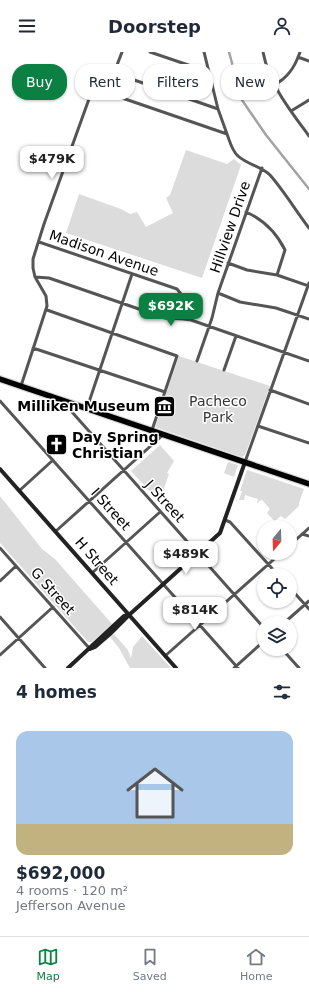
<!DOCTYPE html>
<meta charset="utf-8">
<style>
body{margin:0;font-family:"DejaVu Sans",sans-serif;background:#f2f2f3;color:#1f2937;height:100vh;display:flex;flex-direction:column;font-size:15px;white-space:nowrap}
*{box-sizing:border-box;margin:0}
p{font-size:13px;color:#747a83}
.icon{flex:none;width:22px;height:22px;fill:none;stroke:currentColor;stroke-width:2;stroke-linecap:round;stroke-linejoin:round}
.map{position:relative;height:616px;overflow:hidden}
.panel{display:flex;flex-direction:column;background:#fff;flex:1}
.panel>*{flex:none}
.top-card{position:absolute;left:12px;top:12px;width:285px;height:36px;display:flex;gap:8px}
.needle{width:26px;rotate:199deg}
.tools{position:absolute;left:257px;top:468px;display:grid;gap:8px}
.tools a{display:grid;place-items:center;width:40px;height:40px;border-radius:50%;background:#fff;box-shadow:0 1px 3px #0004;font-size:20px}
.price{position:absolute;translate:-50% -34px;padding:0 9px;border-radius:8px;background:#fff;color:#222;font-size:13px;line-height:26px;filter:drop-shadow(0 1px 2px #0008)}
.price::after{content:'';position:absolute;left:50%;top:24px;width:12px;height:9px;margin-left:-6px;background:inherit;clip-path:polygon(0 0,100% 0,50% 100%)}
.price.active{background:#0b8043;color:#fff}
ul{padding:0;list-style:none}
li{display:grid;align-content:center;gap:8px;height:212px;padding:0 16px}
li+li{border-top:1px solid #e0e1e3}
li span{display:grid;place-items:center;height:124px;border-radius:12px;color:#555}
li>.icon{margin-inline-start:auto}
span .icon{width:72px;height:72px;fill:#fffc;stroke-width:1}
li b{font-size:17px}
h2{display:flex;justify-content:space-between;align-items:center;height:48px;padding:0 16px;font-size:17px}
.pill{padding:0 14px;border-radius:16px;background:#fff;box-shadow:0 1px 3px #0004;font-size:14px;line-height:36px}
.pill.active{background:#0b8043;color:#fff}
header{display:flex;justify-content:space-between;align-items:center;height:52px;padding:0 16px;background:#fff;font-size:18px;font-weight:600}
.tab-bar{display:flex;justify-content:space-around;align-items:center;height:56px;border-top:1px solid #e0e1e3;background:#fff;font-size:11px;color:#747a83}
.tab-bar a{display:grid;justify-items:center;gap:2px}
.tab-bar .active{color:#0b8043}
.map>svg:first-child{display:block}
.green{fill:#dcdcdc}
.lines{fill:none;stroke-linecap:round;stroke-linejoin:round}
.stream{stroke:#a3a3a3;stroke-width:1}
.canal{stroke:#a3a3a3;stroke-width:2.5}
.highway-casing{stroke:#dbdbdb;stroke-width:8}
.street{stroke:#555;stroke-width:3}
.secondary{stroke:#222;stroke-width:4}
.highway{stroke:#000;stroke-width:5.5}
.labels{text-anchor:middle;stroke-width:3;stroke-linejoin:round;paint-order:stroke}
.street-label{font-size:14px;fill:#000;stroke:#fff}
.park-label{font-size:14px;fill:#333;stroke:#fff}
.poi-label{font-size:14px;font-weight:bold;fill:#000;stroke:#fff;text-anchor:end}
</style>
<header><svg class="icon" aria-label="menu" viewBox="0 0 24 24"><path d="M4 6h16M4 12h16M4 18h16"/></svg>Doorstep<svg class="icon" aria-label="person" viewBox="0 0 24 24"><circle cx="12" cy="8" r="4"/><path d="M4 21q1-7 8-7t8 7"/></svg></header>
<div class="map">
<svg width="309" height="616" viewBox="0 0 309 616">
<rect width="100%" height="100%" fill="#fff"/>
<!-- green -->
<path class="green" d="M186 98 227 112 234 107 241 113 202 226 66 181 79 142 121 157 130 162 137 160 146 175 173 161 166 146 170 143Z
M179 304 270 334 245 403 242 405 155 375Z
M160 393 174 409 167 421 169 422 163 439 154 444 131 419Z
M228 410 238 413 234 425 224 421Z
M247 418 304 437 299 451V454L285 467 281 464 276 468 279 472 278 473 267 461 270 457 262 448 259 449 258 451H257L258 447 245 443 244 448H239L242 439H240Z
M0 444 42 497 55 507 112 572 92 590H88L0 491Z
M114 582 128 598 131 607 133 595 142 584 171 616H130L119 596 110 585Z"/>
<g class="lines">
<!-- stream -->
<path class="stream" d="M258 71 259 73"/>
<!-- canal -->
<path class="canal" d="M229 0 242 48 266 83 309 137"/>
<defs>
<path id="highway" d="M0 327 309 432"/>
</defs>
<!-- highway casing -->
<use href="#highway" class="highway-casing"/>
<!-- street -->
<path class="street" d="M150 0 209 20
M204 0 218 57 227 82
M263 0C269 32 290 58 309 84
M298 5 309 9
M114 21 218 57
M274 33C288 26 295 15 300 0
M96 37 227 82C230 90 232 99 238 104 248 113 261 114 270 123 284 139 296 159 309 176
M291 59 309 48
M246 160C264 168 276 180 285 198L277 223
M39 190 177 237 181 242 178 253 177 266
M228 211 247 218 277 223 309 234
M35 225 49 226 165 266 183 267 191 268 309 309
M218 241 240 250 276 256 309 267
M47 258 177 304 152 378
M33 296 165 340
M197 309 212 266 218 241 262 116
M224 318 236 284
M21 334 47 254 46 244 35 225 33 216V207L44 172 89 47 96 37 114 21 122 0
M270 338 309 352
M0 349 238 616
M72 351V360L264 576
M87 356 132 222
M258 374 309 391
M245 410 309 231
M19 439 53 408
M225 468 230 470 278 523
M56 479 164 382
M302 482 309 484
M290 493 309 476
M0 496 90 597
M92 521 160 460
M0 529 16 514
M290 536 309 557
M0 565 45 616
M284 571 309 549
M282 597 299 616
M0 603 53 555
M165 604 281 501
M234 616 264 589"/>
<!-- secondary -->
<path class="secondary" d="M0 417 176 616
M90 597 95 595 110 582 129 563 220 481 245 410
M68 616 124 564 128 563"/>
<!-- highway -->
<use href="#highway" class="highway"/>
</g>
<!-- icons -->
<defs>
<symbol id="museum-square" viewBox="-11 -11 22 22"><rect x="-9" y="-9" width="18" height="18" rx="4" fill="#000" stroke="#fff"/><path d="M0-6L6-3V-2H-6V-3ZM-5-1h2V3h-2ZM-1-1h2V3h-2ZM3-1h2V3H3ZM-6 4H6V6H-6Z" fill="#fff"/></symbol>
<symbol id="church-square" viewBox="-11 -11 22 22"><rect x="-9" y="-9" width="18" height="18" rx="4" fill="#000" stroke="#fff"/><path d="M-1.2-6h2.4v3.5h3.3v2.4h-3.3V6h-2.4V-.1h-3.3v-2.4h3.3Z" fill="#fff"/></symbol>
</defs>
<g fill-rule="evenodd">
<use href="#museum-square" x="152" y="342" width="25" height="25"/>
<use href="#church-square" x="44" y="380" width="25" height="25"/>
</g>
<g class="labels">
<!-- street labels -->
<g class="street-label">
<text transform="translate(230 175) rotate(-71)" y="5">Hillview Drive</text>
<text transform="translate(104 201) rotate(19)" y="5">Madison Avenue</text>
<text transform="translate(165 449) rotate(48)" y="5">J Street</text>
<text transform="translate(111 457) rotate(48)" y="5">I Street</text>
<text transform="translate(97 509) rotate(49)" y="5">H Street</text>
<text transform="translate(53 539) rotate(48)" y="5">G Street</text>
</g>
<!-- park labels -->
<g class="park-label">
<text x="218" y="354">Pacheco<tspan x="218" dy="16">Park</tspan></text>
</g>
<!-- poi labels -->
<g class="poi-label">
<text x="150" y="359">Milliken Museum</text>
<text x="72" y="390" text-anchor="start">Day Spring<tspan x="72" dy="16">Christian</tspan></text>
</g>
</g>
</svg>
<div class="tools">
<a><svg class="needle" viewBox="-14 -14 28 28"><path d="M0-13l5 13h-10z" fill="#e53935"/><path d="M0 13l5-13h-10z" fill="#747a83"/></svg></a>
<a><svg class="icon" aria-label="locate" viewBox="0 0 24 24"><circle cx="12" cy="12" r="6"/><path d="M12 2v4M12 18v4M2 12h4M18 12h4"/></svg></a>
<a><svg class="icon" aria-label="layers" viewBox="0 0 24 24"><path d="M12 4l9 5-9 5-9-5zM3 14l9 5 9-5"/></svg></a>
</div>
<b class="price" style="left:52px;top:128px">$479K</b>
<b class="price active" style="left:171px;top:275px">$692K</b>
<b class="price" style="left:186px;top:523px">$489K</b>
<b class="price" style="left:195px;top:579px">$814K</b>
<div class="top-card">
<a class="pill active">Buy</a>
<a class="pill">Rent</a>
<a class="pill">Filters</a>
<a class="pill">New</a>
</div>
</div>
<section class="panel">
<h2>4 homes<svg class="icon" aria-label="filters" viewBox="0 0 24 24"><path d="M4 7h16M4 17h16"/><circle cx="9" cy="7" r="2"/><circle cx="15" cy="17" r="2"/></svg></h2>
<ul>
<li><span style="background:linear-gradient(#a9c7e8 75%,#c2b280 0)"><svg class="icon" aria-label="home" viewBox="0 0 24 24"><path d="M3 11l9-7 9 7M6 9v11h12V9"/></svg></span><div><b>$692,000</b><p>4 rooms · 120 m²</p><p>Jefferson Avenue</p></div></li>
</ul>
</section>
<nav class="tab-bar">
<a class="active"><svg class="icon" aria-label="map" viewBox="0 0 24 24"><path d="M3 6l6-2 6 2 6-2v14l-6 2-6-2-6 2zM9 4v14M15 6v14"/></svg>Map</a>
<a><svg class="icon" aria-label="saved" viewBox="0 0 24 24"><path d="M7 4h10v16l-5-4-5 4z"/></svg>Saved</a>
<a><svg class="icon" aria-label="home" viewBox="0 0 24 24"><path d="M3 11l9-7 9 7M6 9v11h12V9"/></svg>Home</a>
</nav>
